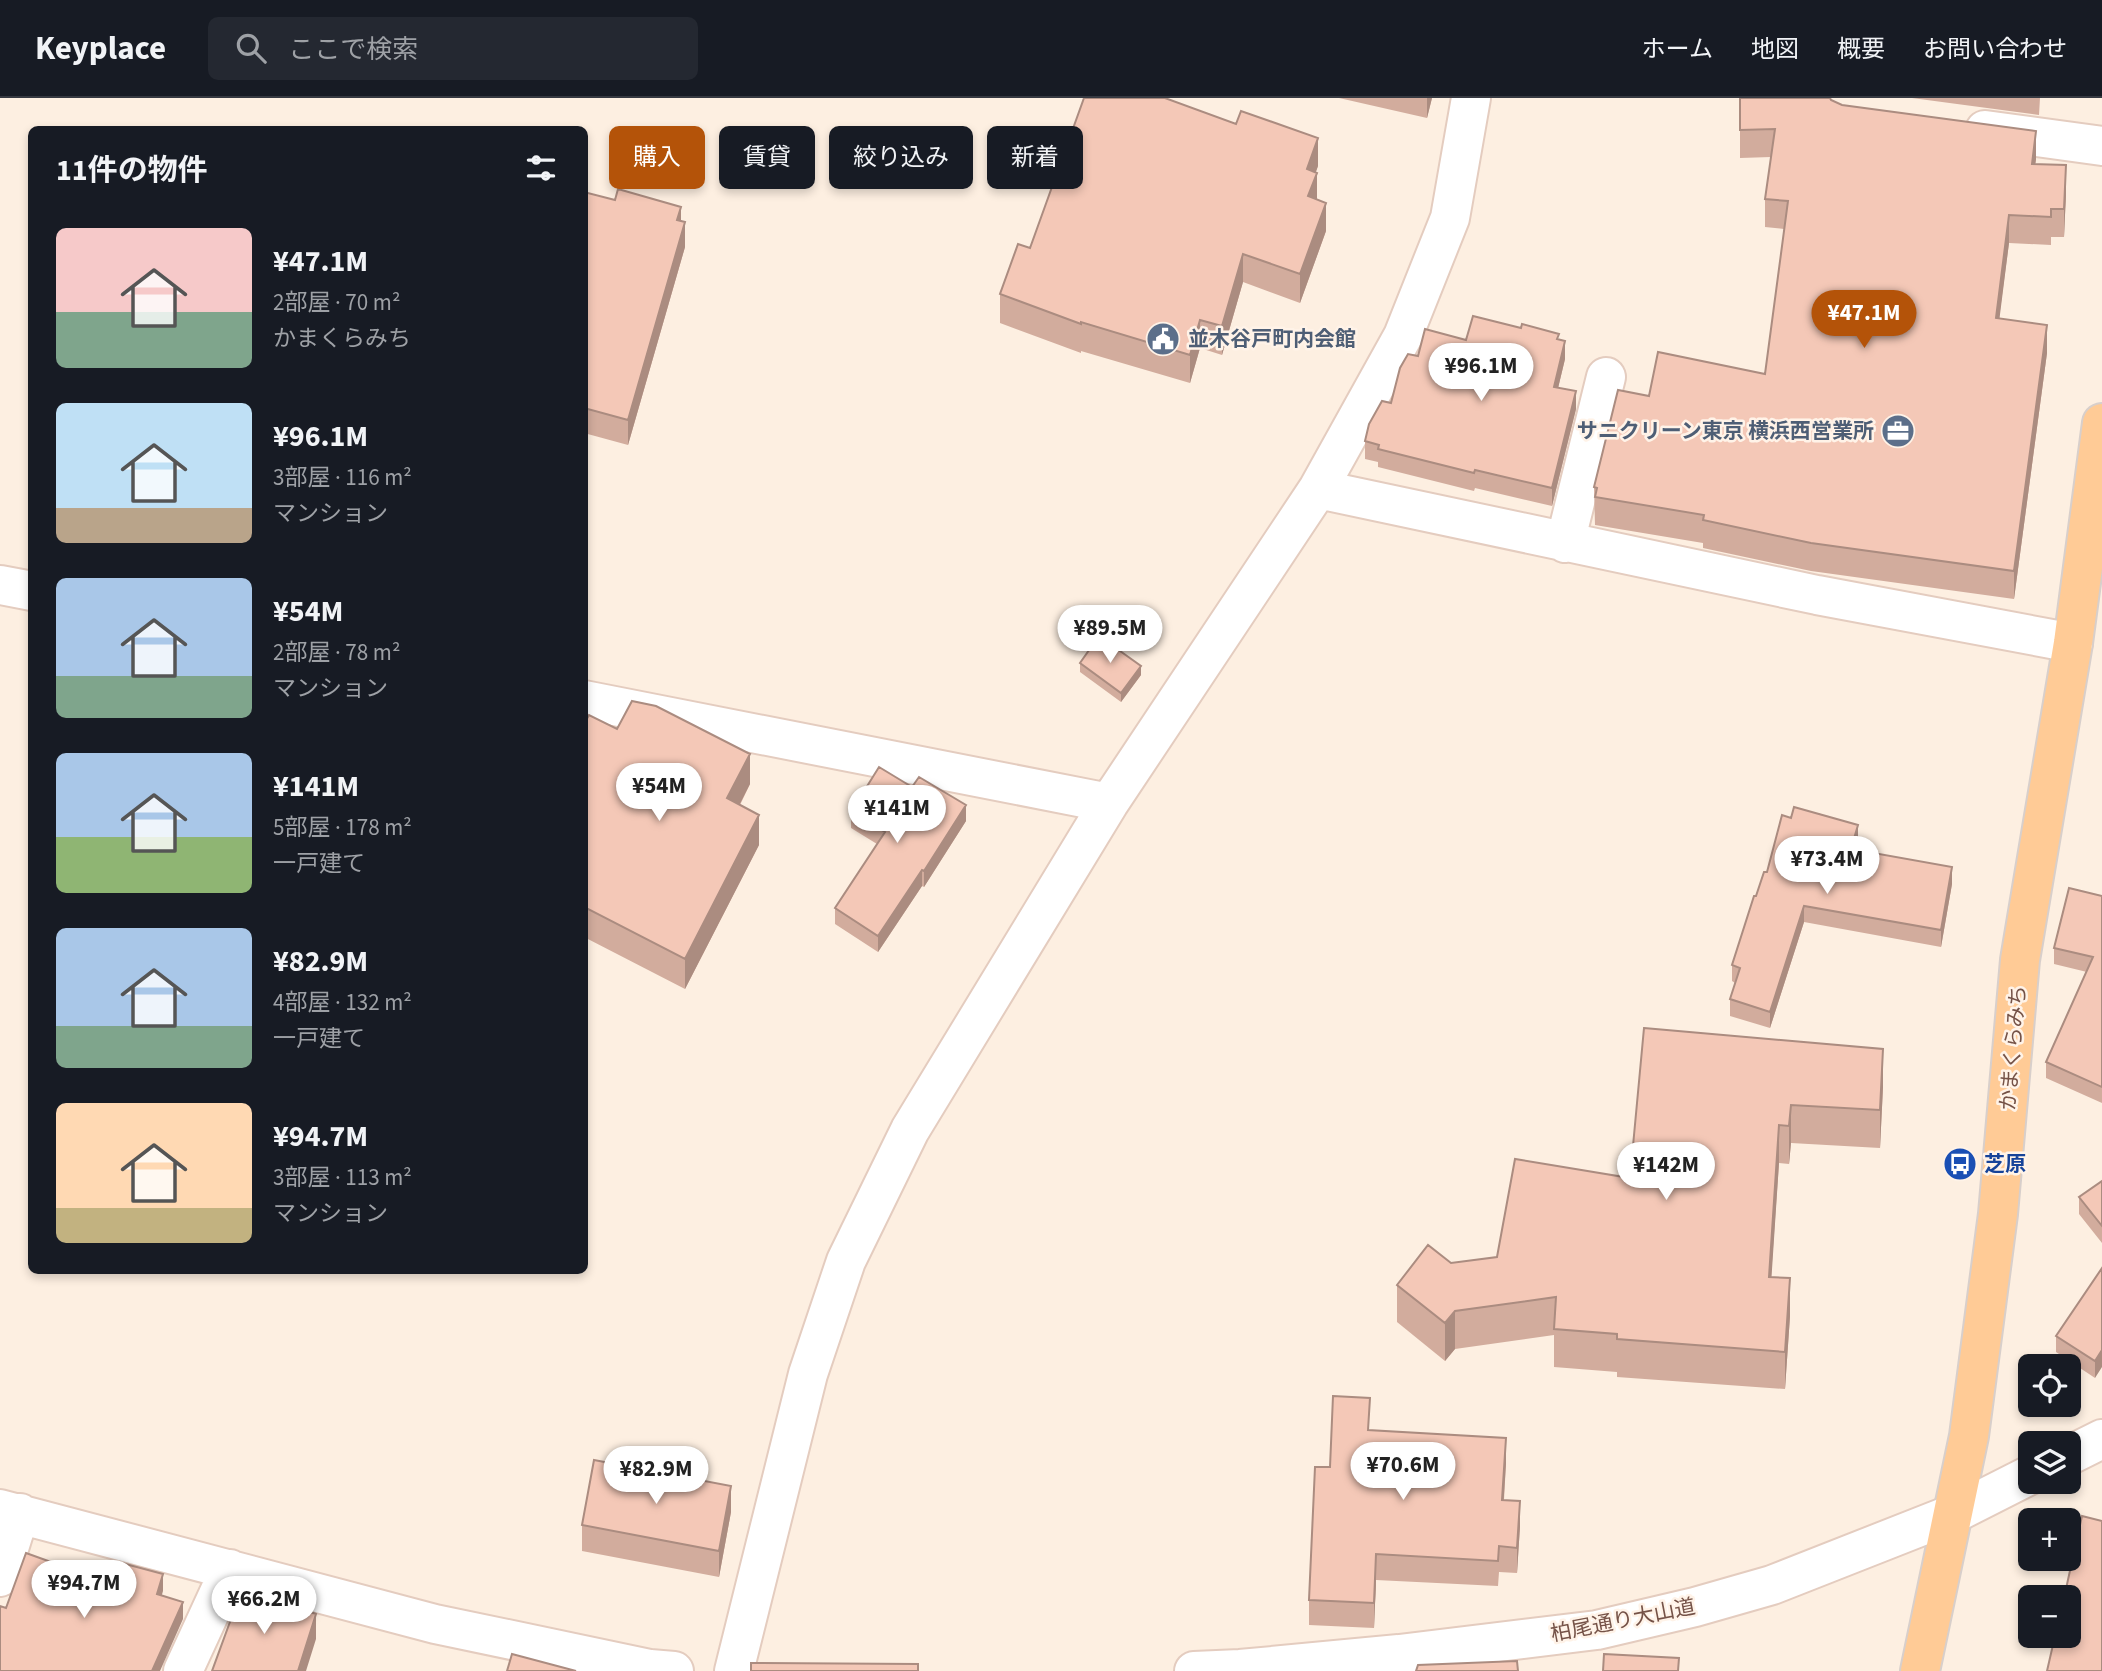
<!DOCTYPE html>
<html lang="ja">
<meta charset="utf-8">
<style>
body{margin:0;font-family:"Source Sans 3","Noto Sans JP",sans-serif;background:#242831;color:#f1f3f6;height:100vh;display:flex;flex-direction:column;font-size:26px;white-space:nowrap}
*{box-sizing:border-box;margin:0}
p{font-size:23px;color:#9ea1a6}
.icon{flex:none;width:38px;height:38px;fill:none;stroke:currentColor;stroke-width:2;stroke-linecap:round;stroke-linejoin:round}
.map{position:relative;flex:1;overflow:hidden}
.sheet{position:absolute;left:28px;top:28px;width:560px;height:1148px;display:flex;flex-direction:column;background:#171b24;border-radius:10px;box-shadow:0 4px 10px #0003}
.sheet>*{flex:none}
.banner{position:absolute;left:609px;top:28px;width:665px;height:63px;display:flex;gap:14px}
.fabs{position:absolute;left:2018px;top:1256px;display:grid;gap:14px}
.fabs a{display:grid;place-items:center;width:63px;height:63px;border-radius:10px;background:#171b24;box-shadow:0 4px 10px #0003;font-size:35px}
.price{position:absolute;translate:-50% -60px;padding:0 16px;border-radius:24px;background:#fff;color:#222;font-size:23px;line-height:46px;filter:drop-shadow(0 2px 4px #0008)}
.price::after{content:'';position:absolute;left:50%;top:42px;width:21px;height:16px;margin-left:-10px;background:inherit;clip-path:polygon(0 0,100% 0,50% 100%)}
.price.on{background:#b45309;color:#fff}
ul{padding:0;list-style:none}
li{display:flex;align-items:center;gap:21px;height:175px;padding:0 28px}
li span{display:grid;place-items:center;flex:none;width:196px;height:140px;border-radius:10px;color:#555}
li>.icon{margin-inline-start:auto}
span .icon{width:84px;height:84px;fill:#fffc;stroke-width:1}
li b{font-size:30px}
h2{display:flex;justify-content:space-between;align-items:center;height:84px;padding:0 28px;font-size:30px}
.pill{padding:0 24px;border-radius:10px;background:#171b24;box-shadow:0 4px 10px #0003;font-size:24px;line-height:63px}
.pill.on{background:#b45309;color:#fff}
header{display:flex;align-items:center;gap:42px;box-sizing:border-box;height:98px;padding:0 35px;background:#171b24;border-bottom:2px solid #363941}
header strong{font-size:33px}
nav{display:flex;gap:38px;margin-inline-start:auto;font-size:24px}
.search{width:490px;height:63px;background:#242831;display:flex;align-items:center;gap:18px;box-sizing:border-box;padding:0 24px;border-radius:10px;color:#9ea1a6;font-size:26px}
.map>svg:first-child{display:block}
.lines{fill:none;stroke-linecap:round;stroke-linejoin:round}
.minor-casing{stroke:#e4ccbf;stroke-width:42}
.major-casing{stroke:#d8cfcb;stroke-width:42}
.minor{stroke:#fff;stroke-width:38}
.major{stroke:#ffcb96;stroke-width:38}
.wall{fill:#d2ac9d}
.shaded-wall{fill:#ab8c80}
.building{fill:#f4c8b7;stroke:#ab8c80;stroke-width:2}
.labels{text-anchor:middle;stroke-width:5;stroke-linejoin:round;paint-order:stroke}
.service-label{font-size:21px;font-weight:bold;fill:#4e5e75;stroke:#fff3e8;text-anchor:start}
.street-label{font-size:21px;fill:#755247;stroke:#fff3e8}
.transit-label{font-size:21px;font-weight:bold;fill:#164399;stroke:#fff3e8;text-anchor:start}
</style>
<header>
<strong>Keyplace</strong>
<div class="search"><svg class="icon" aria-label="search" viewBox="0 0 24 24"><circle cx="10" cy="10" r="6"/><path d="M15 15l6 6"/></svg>ここで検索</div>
<nav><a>ホーム</a><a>地図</a><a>概要</a><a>お問い合わせ</a></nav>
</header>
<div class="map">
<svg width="2102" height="1573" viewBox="0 0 2102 1573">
<rect width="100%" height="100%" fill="#fdefe1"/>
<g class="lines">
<defs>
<path id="minor" d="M1985 32 2102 48
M1318 391 1817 497 2073 545
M1565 445 1606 279
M0 487 32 493
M584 602 1109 705
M2068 1358 2102 1341
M0 1411 435 1526 650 1571 674 1573
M0 1479 20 1415
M183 1573 230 1471
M734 1573 808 1276 846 1163 910 1032 1109 705 1318 391 1403 238 1450 120 1471 0
M1194 1573 1240 1571 1399 1556 1597 1532 1695 1509 1772 1487 1955 1415 2030 1377"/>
<path id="major" d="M1920 1573 1969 1338 1998 1116 2020 862 2073 545 2102 325"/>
</defs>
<!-- minor casing -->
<use href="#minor" class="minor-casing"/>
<!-- major casing -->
<use href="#major" class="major-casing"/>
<!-- minor -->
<use href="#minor" class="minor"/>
<!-- major -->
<use href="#major" class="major"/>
</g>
<!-- wall -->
<path class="wall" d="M1339 0H1432L1427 20Z
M1740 0 1831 2 1842 7 2036 61 2035 66 2066 95 2064 139H2051V147L2009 145 1999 220 2047 255 2014 501 1811 473 1703 450V445L1595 427 1594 389 1649 298 1765 276 1784 131 1765 129V101L1771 59 1740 60Z
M1912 0H2040L2039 17Z
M1318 68 1315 75 1317 101 1326 133 1300 205 1243 184 1222 257 1200 250 1190 285 1081 253V255L1000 225V196L1030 150Z
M584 94 681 122 685 149 628 347 584 335Z
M1466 242H1559L1565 261 1558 290 1576 311 1552 408 1475 390 1474 393 1378 369V364L1365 361V343L1391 305 1418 258Z
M1080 565 1141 577 1121 604 1080 574Z
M584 626 617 631 750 686 740 707 759 747 685 891 584 839Z
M851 714 966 723 924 789 922 788 878 854 835 826V810L877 746 851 730Z
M1858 744 1856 752 1952 786 1941 849 1804 824 1770 930 1730 918V901L1735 885 1732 883V867L1756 798Z
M2102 798V1005L2046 980V964L2087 874 2054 866V850Z
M1644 930 1883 989 1880 1050 1791 1045 1789 1066 1779 1065 1771 1179 1790 1218 1785 1291 1617 1279V1274L1554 1269V1237L1455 1251 1445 1263 1397 1224V1187L1451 1165 1497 1159 1630 1080Z
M2102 1083V1145L2079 1116V1099Z
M2102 1170 2095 1280 2056 1254V1238Z
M1369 1332 1506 1365 1504 1402 1520 1428 1517 1475 1499 1474 1498 1488 1376 1482 1374 1530 1309 1527V1502L1330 1369Z
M731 1414 719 1479 582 1453V1427Z"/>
<!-- shaded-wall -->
<path class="shaded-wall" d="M1427 0H1432L1427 20Z
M2036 33V61L2032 94V66Z
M1318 40V68L1307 100V71Z
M2066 67V95L2064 139V111Z
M1317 75V104L1308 98Z
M1326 105V133L1300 205V176Z
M681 109V134L677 122Z
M2009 117V145L1996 248V220Z
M685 124V149L628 347V322Z
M1243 156V184L1222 257V228Z
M1200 222V250L1190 285V257Z
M2047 227V255L2014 501V473Z
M1565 243V261L1554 307V289Z
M1576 293V311L1552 408V390Z
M1141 568V577L1121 604V595Z
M750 656V686L727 731V700Z
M966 707V723L924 789V773Z
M759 717V747L685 891V861Z
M1858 727V744L1851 768V751Z
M1952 769V786L1941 849V832Z
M922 772V788L878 854V838Z
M1804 808V824L1770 930V914Z
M1883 951V989L1880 1050V1012Z
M1791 1007V1045L1789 1066V1028Z
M1779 1027V1065L1769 1217V1179Z
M1790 1180V1218L1785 1291V1254Z
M1455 1213V1251L1445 1263V1225Z
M2102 1252V1269L2095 1280V1263Z
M1506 1340V1365L1502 1427V1402Z
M731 1388V1414L719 1479V1453Z
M1520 1403V1428L1517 1475V1450Z
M1376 1456V1482L1374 1530V1505Z
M163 1476V1493L157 1514V1496Z
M183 1504V1521L160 1573H152Z
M316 1516V1541L306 1573H298Z"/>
<!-- building -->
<path class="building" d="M1084 0H1165L1236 26 1241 13 1318 40 1307 71 1317 75 1308 98 1326 105 1300 176 1243 156 1222 228 1200 222 1190 257 1081 224V226L1000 196 1018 146 1030 150Z
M1740 0H1830L1831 2 1842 7 2036 33 2032 66 2066 67 2064 111H2051V119L2009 117 1996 220 2047 227 2014 473 1811 445 1703 422 1704 417 1595 399 1597 390 1594 389 1618 292 1649 298 1658 254 1765 276 1788 103 1765 101 1775 31 1740 32Z
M618 91 681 109 677 122 685 124 628 322 584 310V94L615 102Z
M1473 218 1521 230 1522 226 1559 236 1557 241 1565 243 1554 289 1576 293 1552 390 1475 372 1474 375 1378 351 1379 347 1365 343 1369 326 1382 303 1391 305 1400 270 1408 256 1418 258 1425 231 1466 242Z
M1099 538 1141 568 1121 595 1080 565Z
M632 603 656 608 750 656 727 700 759 717 685 861 584 809V626L589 617 617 631Z
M879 669 912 689 919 679 966 707 924 773 922 772 878 838 835 810 885 734 851 714Z
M1794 709 1858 727 1851 751 1952 769 1941 832 1804 808 1770 914 1730 901 1740 870 1732 867 1754 798H1756L1764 774H1767L1782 717 1791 720Z
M2069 790 2102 798V989L2046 964 2093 859 2054 850Z
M1644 930 1883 951 1880 1012 1791 1007 1789 1028 1779 1027 1769 1179 1790 1180 1785 1254 1617 1241V1236L1554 1231 1556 1199 1455 1213 1445 1225 1397 1187 1428 1147 1451 1165 1497 1159 1515 1061 1630 1080Z
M2102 1083V1128L2079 1099Z
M2102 1170V1252L2095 1263 2056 1238Z
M1333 1298 1370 1300 1368 1332 1506 1340 1502 1402 1520 1403 1517 1450 1499 1448 1498 1463 1376 1456 1374 1505 1309 1502 1315 1369H1330Z
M594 1362 731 1388 719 1453 582 1427Z
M2082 1418 2102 1423V1573H2047L2055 1538H2068V1500H2064Z
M26 1455 112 1486 118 1464 163 1476 157 1496 183 1504 152 1573H0V1508L6 1510Z
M242 1491 316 1516 298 1573H212Z
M512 1556 576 1573H507Z
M1604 1556 1679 1560 1678 1573H1603Z
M1517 1563 1518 1573H1416L1418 1567Z
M751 1565 918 1566V1573H751Z"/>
<!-- icons -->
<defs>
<symbol id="civic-disc" viewBox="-11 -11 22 22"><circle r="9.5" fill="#5c6f8a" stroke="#fff3e8"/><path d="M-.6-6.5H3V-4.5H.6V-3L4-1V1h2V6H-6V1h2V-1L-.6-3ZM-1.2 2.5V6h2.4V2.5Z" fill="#fff"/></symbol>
<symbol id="office-disc" viewBox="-11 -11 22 22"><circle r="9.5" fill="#5c6f8a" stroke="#fff3e8"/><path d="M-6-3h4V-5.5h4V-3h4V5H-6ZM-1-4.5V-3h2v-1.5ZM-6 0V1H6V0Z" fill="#fff"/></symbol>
<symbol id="bus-disc" viewBox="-11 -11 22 22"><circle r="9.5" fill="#1a4fb4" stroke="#fff3e8"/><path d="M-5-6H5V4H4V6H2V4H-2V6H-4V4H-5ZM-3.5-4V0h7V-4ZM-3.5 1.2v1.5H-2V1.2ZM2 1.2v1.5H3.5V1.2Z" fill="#fff"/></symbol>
</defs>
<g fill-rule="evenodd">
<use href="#civic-disc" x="1144" y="222" width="38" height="38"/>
<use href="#office-disc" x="1879" y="314" width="38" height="38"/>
<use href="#bus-disc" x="1941" y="1047" width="38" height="38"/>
</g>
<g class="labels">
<!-- service labels -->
<g class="service-label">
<text x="1188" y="248">並木谷戸町内会館</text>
<text x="1874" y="340" text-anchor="end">サニクリーン東京 横浜西営業所</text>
</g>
<!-- street labels -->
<g class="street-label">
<text transform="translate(2013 950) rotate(-85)" y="7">かまくらみち</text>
<text transform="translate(1623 1522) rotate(-11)" y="7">柏尾通り大山道</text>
</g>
<!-- transit labels -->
<g class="transit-label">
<text x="1984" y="1073">芝原</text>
</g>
</g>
</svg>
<div class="fabs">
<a><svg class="icon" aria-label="locate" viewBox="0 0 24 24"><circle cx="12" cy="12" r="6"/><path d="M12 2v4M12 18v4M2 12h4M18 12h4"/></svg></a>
<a><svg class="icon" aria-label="layers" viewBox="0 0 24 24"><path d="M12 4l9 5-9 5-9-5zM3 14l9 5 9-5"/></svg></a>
<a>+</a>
<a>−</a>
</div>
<b class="price on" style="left:1864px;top:252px">¥47.1M</b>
<b class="price" style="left:1481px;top:305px">¥96.1M</b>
<b class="price" style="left:1110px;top:567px">¥89.5M</b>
<b class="price" style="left:659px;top:725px">¥54M</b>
<b class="price" style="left:897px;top:747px">¥141M</b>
<b class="price" style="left:1827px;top:798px">¥73.4M</b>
<b class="price" style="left:1666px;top:1104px">¥142M</b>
<b class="price" style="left:1403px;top:1404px">¥70.6M</b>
<b class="price" style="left:656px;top:1408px">¥82.9M</b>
<b class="price" style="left:84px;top:1522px">¥94.7M</b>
<b class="price" style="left:264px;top:1538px">¥66.2M</b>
<div class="banner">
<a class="pill on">購入</a>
<a class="pill">賃貸</a>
<a class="pill">絞り込み</a>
<a class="pill">新着</a>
</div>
<section class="sheet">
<h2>11件の物件<svg class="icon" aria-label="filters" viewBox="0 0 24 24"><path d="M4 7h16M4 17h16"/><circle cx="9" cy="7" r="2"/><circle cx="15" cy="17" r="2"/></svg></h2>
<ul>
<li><span style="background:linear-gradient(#f6c9c9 60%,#7fa58c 0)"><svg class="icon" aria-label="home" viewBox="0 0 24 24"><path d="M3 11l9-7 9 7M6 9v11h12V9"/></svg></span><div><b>¥47.1M</b><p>2部屋 · 70 m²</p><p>かまくらみち</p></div></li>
<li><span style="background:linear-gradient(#bfe0f5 75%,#b9a48a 0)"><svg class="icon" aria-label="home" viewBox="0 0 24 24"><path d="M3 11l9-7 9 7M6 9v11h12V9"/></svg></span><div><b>¥96.1M</b><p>3部屋 · 116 m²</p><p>マンション</p></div></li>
<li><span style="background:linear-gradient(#a9c7e8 70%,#7fa58c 0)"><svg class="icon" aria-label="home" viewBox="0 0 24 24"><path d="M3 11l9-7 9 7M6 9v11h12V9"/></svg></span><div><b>¥54M</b><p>2部屋 · 78 m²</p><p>マンション</p></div></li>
<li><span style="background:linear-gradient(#a9c7e8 60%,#8fb573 0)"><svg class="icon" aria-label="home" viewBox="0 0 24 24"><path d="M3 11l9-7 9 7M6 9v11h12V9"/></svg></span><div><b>¥141M</b><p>5部屋 · 178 m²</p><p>一戸建て</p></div></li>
<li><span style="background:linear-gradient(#a9c7e8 70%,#7fa58c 0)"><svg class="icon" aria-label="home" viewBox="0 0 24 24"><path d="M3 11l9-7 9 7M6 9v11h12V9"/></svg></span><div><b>¥82.9M</b><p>4部屋 · 132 m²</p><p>一戸建て</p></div></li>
<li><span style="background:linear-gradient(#ffd9b3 75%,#c2b280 0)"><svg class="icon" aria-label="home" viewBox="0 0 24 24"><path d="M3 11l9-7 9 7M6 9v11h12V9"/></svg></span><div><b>¥94.7M</b><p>3部屋 · 113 m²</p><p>マンション</p></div></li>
</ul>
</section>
</div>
